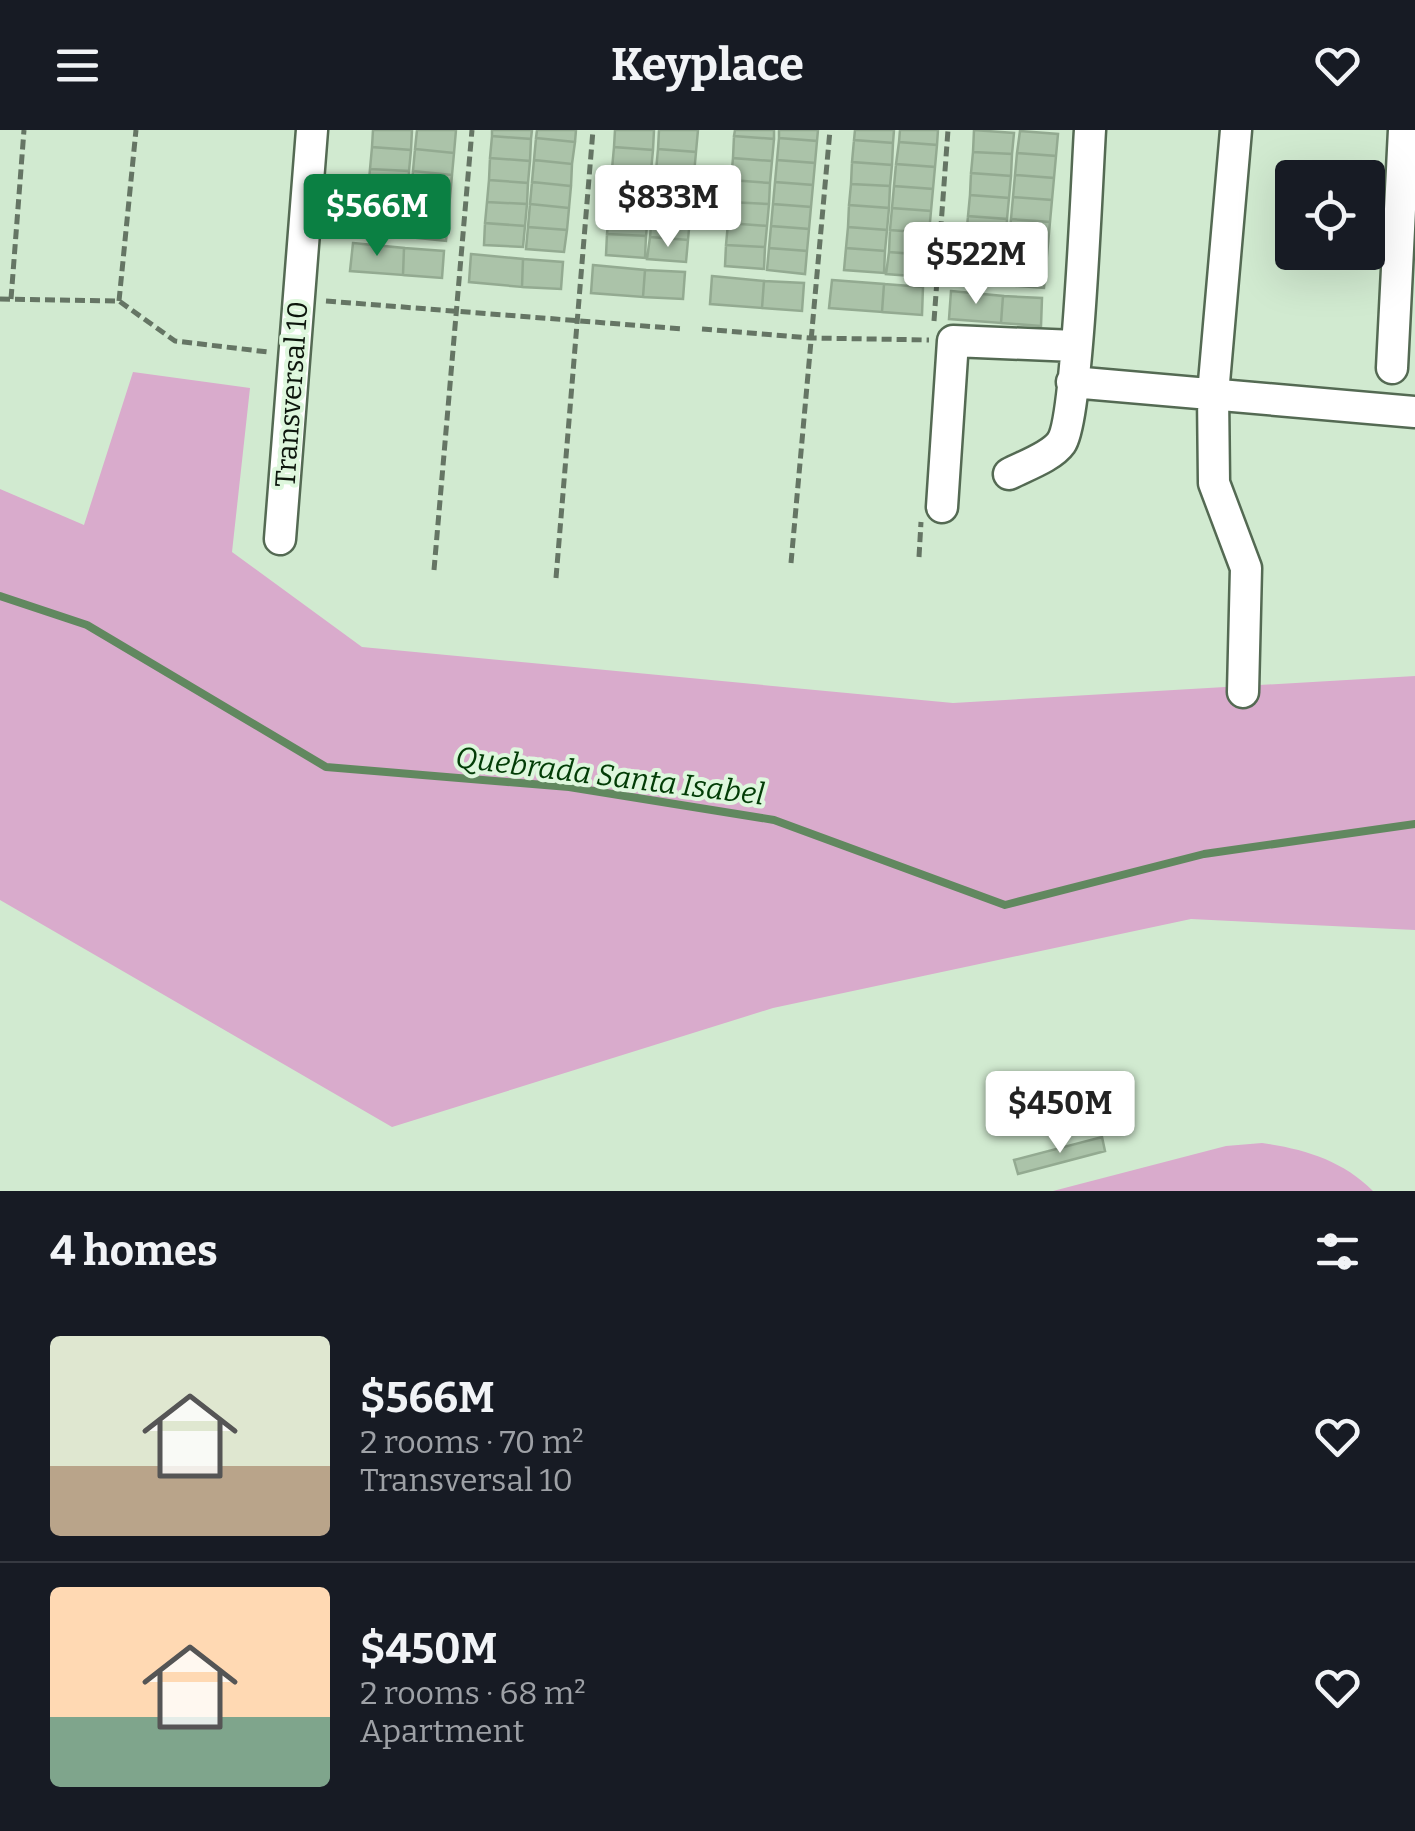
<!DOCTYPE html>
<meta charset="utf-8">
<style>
body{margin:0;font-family:Bitter,serif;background:#242831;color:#f1f3f6;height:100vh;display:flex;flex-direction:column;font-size:38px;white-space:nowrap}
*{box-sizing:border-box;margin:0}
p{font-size:32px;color:#9ea1a6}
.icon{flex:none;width:55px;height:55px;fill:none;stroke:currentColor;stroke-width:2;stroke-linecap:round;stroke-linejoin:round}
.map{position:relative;height:1061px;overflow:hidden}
.side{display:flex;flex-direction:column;background:#171b24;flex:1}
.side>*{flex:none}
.fabs{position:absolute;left:1275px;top:30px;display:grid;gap:20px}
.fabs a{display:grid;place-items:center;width:110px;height:110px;border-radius:10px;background:#171b24;box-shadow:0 10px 40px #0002;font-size:50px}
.price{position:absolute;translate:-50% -85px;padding:0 22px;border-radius:10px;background:#fff;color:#222;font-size:32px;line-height:65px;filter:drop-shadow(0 2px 5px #0008)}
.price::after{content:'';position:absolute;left:50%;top:60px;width:30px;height:22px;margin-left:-15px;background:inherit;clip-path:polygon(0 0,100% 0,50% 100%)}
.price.current{background:#0b8043;color:#fff}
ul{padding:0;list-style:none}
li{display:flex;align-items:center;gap:30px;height:250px;padding:0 50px}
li+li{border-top:2px solid #363941}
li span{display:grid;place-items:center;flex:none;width:280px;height:200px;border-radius:10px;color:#555}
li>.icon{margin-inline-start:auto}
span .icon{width:120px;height:120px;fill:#fffc;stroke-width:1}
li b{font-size:42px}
h2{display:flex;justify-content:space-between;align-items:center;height:120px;padding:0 50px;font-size:42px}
header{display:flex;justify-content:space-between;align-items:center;height:130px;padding:0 50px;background:#171b24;font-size:45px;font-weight:700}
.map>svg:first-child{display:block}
.green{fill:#d9abcc}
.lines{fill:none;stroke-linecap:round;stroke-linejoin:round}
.stream{stroke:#61885f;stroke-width:8}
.building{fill:#abc3a9;stroke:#93aa91;stroke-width:2.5}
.minor-casing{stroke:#546a53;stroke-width:35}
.path{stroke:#657564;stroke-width:5;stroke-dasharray:10 5;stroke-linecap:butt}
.minor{stroke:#fff;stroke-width:30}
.labels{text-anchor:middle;stroke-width:8;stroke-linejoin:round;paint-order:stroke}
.street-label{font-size:28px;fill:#0c150c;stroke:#def7dd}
.water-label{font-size:30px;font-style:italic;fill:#023c06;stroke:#def7dd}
</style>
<header><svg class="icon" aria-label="menu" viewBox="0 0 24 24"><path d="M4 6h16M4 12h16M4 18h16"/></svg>Keyplace<svg class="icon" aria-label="heart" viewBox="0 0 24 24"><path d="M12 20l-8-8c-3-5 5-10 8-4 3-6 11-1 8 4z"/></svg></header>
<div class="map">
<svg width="1415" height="1061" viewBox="0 0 1415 1061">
<rect width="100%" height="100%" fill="#d1ead0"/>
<!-- green -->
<path class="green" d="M133 242 250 258 232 422 362 517 953 573 1415 546V800L1191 789 773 878 392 997 0 770V359L84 395Z
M1262 1013C1304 1019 1342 1030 1373 1061H1053L1226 1016Z"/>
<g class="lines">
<!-- stream -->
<path class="stream" d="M0 466 87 495 326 637 569 657 774 690 1005 775 1204 724 1415 694"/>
</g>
<!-- building -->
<path class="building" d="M373 0H412L411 20 372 17Z
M417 0H456L454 23 415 19Z
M492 0H532L531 9 492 6Z
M537 0H576L575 12 536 8Z
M615 0H654L653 20 614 17Z
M659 0H698L696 22 658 19Z
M735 0H774V9L734 6Z
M779 0H818L817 11 779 8Z
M855 0H894L893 13 854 10Z
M900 0H938L937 15 899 12Z
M974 0 1014 3 1012 24 973 22Z
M1020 1 1058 4 1056 26 1017 23Z
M492 6 531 9 530 31 490 28Z
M734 6 774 9 772 31 733 28Z
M536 8 575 12 572 34 534 30Z
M779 8 817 11 815 33 777 30Z
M854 10 893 13 892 35 852 32Z
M899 12 937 15 935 37 896 34Z
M372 17 411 20 409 41 370 39Z
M614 17 653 20 651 41 612 39Z
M415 19 454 23 452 45 413 41Z
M658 19 696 22 694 44 656 41Z
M973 22 1012 24 1011 46 971 43Z
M1017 23 1056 26 1054 48 1015 45Z
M490 28 530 31 528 53 489 50Z
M733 28 772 31 770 53 731 50Z
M534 30 572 34 571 56 532 52Z
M777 30 815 33 813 55 775 52Z
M852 32 892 35 890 56 851 54Z
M896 34 935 37 933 59 894 56Z
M370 39 409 41 408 63 368 61Z
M612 39 651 41 650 63 610 60Z
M413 41 452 45 450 67 411 63Z
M656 41 694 44 692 66 653 63Z
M971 43 1011 46 1009 68 970 65Z
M1015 45 1054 48 1052 70 1013 67Z
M489 50 528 53 527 74 487 72Z
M731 50 770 53 769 74 729 72Z
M532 52 571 56 569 78 530 74Z
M775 52 813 55 811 77 773 74Z
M851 54 890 56 889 78 849 75Z
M894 56 933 59 931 81 892 78Z
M610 60 650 63 648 85 609 82Z
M368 61 408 63 406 85 367 82Z
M411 63 450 67 448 88 409 85Z
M653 63 692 66 690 88 652 85Z
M970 65 1009 68 1007 89 968 86Z
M1013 67 1052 70 1050 92 1011 89Z
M487 72 527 74 525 96 485 93Z
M729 72 769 74 767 96 728 93Z
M530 74 569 78 567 100 528 97Z
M773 74 811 77 809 99 771 96Z
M849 75 889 78 887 100 848 97Z
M892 78 931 81 929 103 890 100Z
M367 82 406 85 404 107 365 104Z
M609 82 648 85 646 106 607 104Z
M409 85 448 88 446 111 407 107Z
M652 85 690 88 688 110 650 107Z
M968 86 1007 89 1006 111 966 108Z
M1011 89 1050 92 1048 114 1009 111Z
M485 93 525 96 523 117 484 115Z
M728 93 767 96 765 117 726 115Z
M771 96 809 99 807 121 769 118Z
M528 97 567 100 564 122 526 119Z
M848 97 887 100 885 121 846 118Z
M890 100 929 103 927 125 889 122Z
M607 104 646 106 645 128 606 125Z
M650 107 688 110 686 132 647 129Z
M966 108 1006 111 1004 132 965 130Z
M1009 111 1048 114 1046 136 1007 133Z
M353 113 404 118 403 145 350 141Z
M726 115 765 117 764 139 725 136Z
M404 118 444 121 442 148 403 145Z
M769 118 807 121 805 144 767 140Z
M846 118 885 121 884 143 844 140Z
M889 122 927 125 925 147 886 144Z
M471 124 523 129 522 157 469 152Z
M523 129 563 132 561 159 522 157Z
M965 130 1004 132 1003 154 963 152Z
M1007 133 1046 136 1044 158 1005 155Z
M593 135 645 140 643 167 591 163Z
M645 140 685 142 683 169 643 167Z
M712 146 764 151 762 178 710 174Z
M832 150 884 154 882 182 829 178Z
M764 151 804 153 802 181 762 178Z
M884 154 923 157 922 185 882 182Z
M951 161 1003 166 1001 193 949 189Z
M1003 166 1042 168 1041 196 1001 193Z
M1102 1007 1105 1021 1018 1044 1014 1030Z"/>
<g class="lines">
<defs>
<path id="minor" d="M1236 0 1213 264 1214 353 1246 438 1243 562
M1392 238 1404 0
M1072 252 1415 282
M1009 344C1024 336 1051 327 1061 313 1078 290 1087 45 1090 0
M942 377 953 211 1075 216
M280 409 312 0"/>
</defs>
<!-- minor casing -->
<use href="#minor" class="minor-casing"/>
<!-- path -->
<path class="path" d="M0 169 119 171 175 211 268 222
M11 169 24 0
M119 171 136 0
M326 171 683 199
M934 191 948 0
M702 199 811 208 929 210
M919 427 921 392
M791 433 830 0
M434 440 472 0
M556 448 593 0"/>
<!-- minor -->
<use href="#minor" class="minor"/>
</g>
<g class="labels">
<!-- street labels -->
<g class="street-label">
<text transform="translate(291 264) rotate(-86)" y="10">Transversal 10</text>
</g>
<!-- water labels -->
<g class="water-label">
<text transform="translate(610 646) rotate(7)" y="10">Quebrada Santa Isabel</text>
</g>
</g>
</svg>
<div class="fabs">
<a><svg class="icon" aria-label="locate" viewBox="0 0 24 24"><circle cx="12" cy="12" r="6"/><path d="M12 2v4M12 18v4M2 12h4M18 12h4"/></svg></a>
</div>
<b class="price" style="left:668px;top:120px">$833M</b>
<b class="price current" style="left:377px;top:129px">$566M</b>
<b class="price" style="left:976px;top:177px">$522M</b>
<b class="price" style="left:1060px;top:1026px">$450M</b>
</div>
<section class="side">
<h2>4 homes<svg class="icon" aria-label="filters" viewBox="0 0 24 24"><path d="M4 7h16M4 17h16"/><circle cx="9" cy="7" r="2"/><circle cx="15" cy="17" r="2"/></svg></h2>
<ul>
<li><span style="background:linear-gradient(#dfe7d0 65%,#b9a48a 0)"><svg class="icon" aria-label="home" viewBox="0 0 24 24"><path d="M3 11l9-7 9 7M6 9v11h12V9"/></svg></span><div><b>$566M</b><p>2 rooms · 70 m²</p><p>Transversal 10</p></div><svg class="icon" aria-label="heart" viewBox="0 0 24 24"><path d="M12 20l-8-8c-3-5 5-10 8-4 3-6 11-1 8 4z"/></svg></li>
<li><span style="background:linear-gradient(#ffd9b3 65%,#7fa58c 0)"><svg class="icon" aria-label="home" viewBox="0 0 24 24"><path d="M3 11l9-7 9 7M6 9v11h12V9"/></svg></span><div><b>$450M</b><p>2 rooms · 68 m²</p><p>Apartment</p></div><svg class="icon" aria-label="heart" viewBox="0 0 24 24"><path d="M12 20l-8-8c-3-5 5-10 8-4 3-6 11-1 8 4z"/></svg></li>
</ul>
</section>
